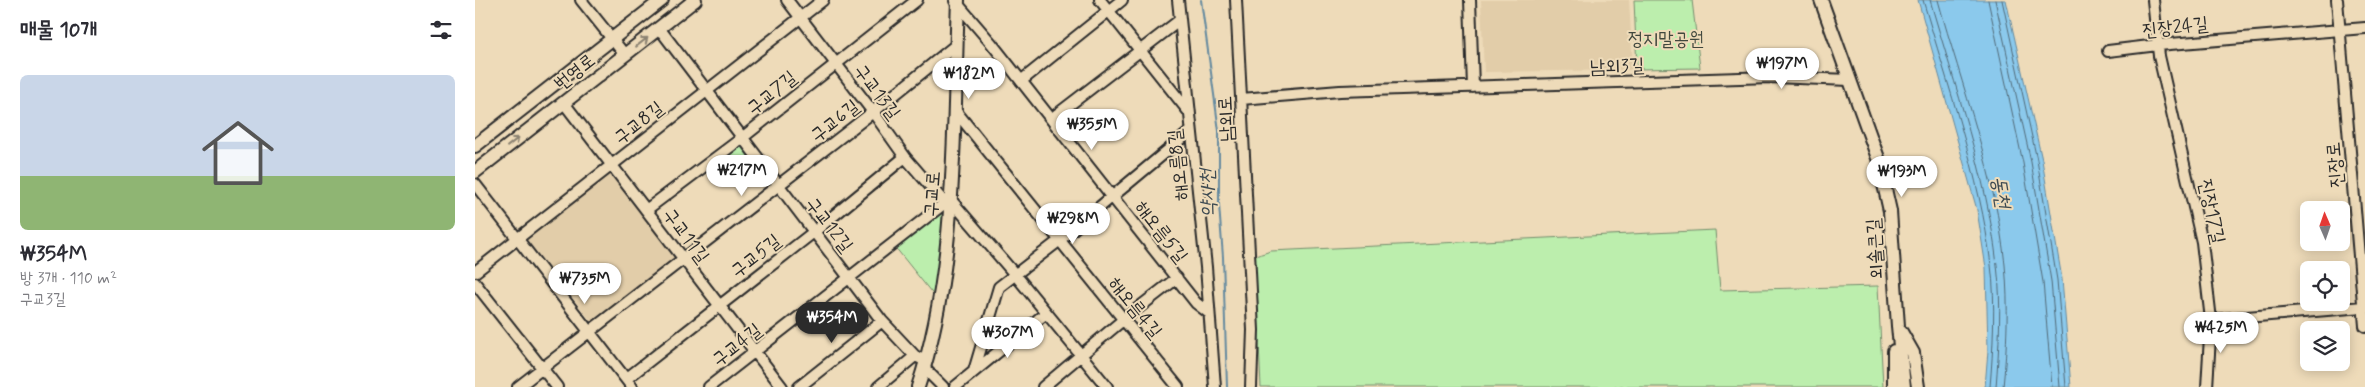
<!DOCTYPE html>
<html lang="ko">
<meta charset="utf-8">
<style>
body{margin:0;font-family:Mynerve,"Poor Story",sans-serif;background:#f7f7f7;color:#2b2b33;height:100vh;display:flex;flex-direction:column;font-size:19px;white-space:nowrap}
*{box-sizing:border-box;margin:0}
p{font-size:16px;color:#7c7c81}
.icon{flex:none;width:28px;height:28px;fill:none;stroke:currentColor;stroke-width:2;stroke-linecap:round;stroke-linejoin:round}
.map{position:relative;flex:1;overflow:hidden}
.sheet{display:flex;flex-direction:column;background:#fff;width:475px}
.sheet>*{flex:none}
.needle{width:32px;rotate:358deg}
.controls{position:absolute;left:1825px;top:201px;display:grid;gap:10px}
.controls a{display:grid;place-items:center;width:50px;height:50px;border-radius:8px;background:#fff;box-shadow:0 2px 12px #0003;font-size:25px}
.price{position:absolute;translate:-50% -42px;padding:0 11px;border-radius:18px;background:#fff;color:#222;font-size:16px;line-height:32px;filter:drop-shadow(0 1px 2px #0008)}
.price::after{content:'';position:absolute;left:50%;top:30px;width:15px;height:11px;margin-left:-8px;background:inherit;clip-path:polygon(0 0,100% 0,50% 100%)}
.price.current{background:#2b2b2b;color:#fff}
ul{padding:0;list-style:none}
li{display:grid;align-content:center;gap:10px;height:265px;padding:0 20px}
li span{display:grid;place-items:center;height:155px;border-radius:8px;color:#555}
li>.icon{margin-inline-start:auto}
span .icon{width:90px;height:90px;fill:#fffc;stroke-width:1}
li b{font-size:21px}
h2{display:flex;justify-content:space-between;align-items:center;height:60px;padding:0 20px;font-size:21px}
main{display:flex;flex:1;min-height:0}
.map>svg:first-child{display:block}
.built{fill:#e2cda9}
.green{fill:#bceead;stroke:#748c6c}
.water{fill:#8bc9ec;stroke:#658a9f}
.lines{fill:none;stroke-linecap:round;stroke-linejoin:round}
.shore{stroke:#516a78;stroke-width:1}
.stream{stroke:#658a9f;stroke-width:2}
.minor-casing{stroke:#2b2b2b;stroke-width:14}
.major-casing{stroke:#2b2b2b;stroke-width:16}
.minor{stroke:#eedbb9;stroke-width:10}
.major{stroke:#eedbb9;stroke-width:12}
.oneway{stroke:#8c8372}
.labels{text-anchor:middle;stroke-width:4;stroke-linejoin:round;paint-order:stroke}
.street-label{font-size:19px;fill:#2b2b2b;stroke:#eedbb9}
.park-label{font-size:19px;fill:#41483e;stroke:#eedbb9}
.water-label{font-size:20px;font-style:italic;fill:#3e4b52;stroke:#eedbb9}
</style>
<main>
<section class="sheet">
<h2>매물 10개<svg class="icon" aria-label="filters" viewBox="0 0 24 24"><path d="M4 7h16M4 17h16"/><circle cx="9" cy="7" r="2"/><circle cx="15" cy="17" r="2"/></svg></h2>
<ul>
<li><span style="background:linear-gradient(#c9d6e8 65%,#8fb573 0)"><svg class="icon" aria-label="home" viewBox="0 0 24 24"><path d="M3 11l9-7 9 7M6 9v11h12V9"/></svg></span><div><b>₩354M</b><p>방 3개 · 110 m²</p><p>구교3길</p></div></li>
</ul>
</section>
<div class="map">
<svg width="1890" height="387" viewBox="0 0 1890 387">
<rect width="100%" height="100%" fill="#eedbb9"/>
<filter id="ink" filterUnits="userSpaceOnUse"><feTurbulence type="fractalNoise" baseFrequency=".02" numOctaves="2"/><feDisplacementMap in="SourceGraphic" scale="10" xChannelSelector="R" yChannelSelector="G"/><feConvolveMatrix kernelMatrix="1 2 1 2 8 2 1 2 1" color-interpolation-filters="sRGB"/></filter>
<g filter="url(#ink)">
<!-- built -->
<path class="built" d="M1006 0H1154L1158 70 1009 72Z
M137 172 202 256 117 322 52 240Z"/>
<!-- green -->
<path class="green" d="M1159 0H1217L1225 68 1162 69Z
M267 144 281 161 261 177 247 158Z
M470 204 460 297 420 247Z
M1240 230 1245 290 1403 286 1408 387H786L780 256 796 251Z"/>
<!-- water -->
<path class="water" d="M1443 0H1531L1567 160 1587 279 1596 387H1510L1513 350 1511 268 1502 210Z"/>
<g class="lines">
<!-- shore -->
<path class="shore" d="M1448 0C1473 87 1505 175 1516 265 1521 302 1518 350 1515 387
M1455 0C1480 87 1512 175 1522 265 1527 305 1524 347 1521 387
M1463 0C1487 87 1521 175 1530 265 1534 305 1532 347 1528 387
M1513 0 1548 163 1568 282 1577 387
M1520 0 1556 162 1576 281 1585 387
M1527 0 1562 160 1582 280 1591 387"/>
<!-- stream -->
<path class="stream" d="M726 0 744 131V205L748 257 752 387"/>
<defs>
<path id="minor" d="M106 0 150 55
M312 0 398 112 430 157 469 202
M625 0 714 112
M703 0 731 267 740 387
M761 0 778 330 776 387
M995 0 998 87
M1678 0 1684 56 1727 242 1736 320 1732 387
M1862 0 1890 326
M480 1 517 44 721 303 734 313
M184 28 407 321 440 356 451 361
M1633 51 1683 45 1890 28
M546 81 647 0
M766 99 865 91 1295 77 1375 80
M89 103 307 387
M479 109 703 387
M576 119 705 20
M0 184 157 387
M171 210 267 138 442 0
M0 272 348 0
M0 283 82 387
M1736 320 1888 307
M449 368 468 387
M499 371 524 287 585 240 716 131
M151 379 340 231 430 157
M43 387 398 112 481 45
M234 387 475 199 543 278 632 387
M324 387 407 321
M403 387 440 356
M480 387 571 313
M568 387 649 319 702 278"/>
<path id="major" d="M1346 0 1403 158 1415 211 1423 326 1429 387
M0 146 187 0
M0 172 220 0
M1426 332 1438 353 1443 387
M443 387C483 267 478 126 483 0
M1419 387V351"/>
</defs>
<!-- minor casing -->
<use href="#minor" class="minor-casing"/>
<!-- major casing -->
<use href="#major" class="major-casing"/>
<!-- minor -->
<use href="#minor" class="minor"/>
<!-- major -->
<use href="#major" class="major"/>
</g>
<!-- one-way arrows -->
<defs><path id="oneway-shaft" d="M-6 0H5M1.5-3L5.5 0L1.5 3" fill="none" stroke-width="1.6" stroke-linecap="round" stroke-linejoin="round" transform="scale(1.25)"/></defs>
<g class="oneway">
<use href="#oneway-shaft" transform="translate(167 42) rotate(-38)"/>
<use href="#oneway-shaft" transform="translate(38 142) rotate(-38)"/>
</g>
</g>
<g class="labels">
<!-- street labels -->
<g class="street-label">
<text transform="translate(1700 26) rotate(-6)" y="7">진장24길</text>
<text transform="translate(1142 65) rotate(-2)" y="7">남외3길</text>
<text transform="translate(99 71) rotate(-38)" y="7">번영로</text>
<text transform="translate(403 91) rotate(53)" y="7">구교13길</text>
<text transform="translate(296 92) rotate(-39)" y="7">구교7길</text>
<text transform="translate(750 119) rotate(-93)" y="7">남외로</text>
<text transform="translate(359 120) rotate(-38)" y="7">구교6길</text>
<text transform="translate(163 122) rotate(-38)" y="7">구교8길</text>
<text transform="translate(702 165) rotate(-96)" y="7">해오름8길</text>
<text transform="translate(1859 165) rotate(-95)" y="7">진장로</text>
<text transform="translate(456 194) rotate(-86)" y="7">구교로</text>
<text transform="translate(1738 211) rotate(78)" y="7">진장17길</text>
<text transform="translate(355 224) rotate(52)" y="7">구교12길</text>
<text transform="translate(687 231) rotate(52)" y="7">해오름5길</text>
<text transform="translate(212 235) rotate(53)" y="7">구교11길</text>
<text transform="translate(1399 249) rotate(-94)" y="7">외솔큰길</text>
<text transform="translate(280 255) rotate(-38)" y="7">구교5길</text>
<text transform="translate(661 307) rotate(51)" y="7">해오름4길</text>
<text transform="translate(261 344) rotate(-38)" y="7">구교4길</text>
</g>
<!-- park labels -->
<g class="park-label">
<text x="1191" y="45">정지말공원</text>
</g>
<!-- water labels -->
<g class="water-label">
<text transform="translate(1527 192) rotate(81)" y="7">동천</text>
<text transform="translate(732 193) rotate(-92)" y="7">약사천</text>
</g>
</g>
</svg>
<div class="controls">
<a><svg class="needle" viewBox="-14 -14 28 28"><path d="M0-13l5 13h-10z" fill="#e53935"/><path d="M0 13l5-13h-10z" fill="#7c7c81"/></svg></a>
<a><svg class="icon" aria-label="locate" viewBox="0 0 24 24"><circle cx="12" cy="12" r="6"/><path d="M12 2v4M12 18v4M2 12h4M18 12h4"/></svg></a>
<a><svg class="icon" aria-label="layers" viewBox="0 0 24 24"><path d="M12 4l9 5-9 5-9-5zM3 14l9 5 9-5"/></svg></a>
</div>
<b class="price" style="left:1307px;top:90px">₩197M</b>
<b class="price" style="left:494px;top:100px">₩182M</b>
<b class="price" style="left:617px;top:151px">₩355M</b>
<b class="price" style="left:267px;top:197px">₩217M</b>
<b class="price" style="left:1427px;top:198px">₩193M</b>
<b class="price" style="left:598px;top:245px">₩298M</b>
<b class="price" style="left:110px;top:305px">₩735M</b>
<b class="price current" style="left:357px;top:344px">₩354M</b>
<b class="price" style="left:1746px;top:354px">₩425M</b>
<b class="price" style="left:533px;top:359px">₩307M</b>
</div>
</main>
